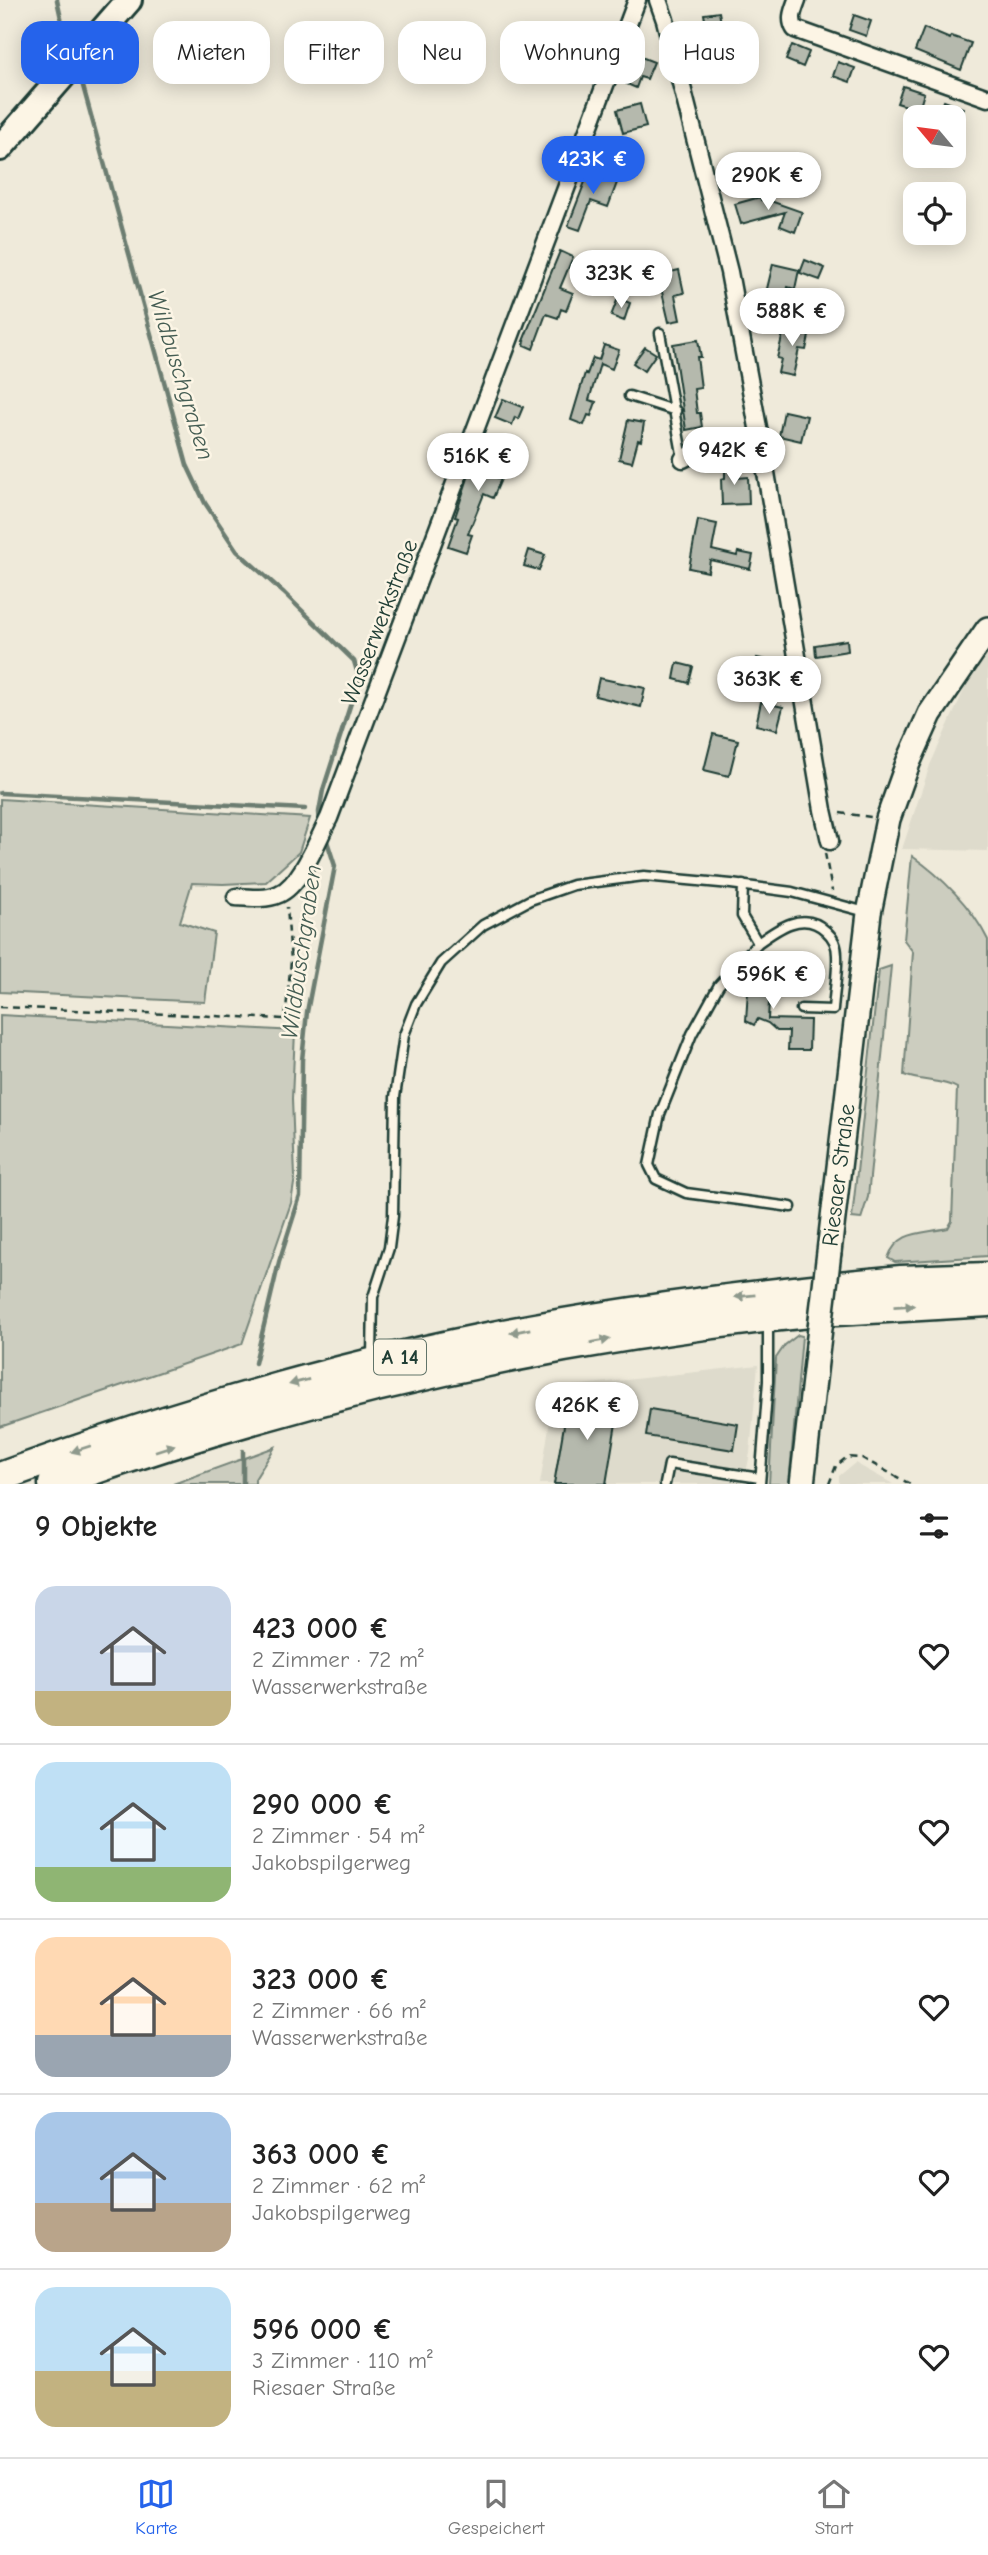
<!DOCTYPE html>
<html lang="de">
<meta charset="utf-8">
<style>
body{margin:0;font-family:"Comic Neue",sans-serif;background:#f2f2f2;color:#222;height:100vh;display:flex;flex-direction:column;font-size:26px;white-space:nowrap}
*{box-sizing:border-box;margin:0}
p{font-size:23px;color:#767676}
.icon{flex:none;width:38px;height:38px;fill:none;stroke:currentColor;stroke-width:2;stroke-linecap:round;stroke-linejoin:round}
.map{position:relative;height:1484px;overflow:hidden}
.side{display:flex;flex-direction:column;background:#fff;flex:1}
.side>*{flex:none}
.top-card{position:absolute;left:21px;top:21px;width:947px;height:63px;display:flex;gap:14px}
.needle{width:46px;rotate:299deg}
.buttons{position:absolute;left:903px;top:105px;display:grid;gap:14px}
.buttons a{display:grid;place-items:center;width:63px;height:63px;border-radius:14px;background:#fff;box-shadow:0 4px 18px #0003;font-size:35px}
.price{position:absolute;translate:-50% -60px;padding:0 16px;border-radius:24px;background:#fff;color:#222;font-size:23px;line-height:46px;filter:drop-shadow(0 2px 4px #0008)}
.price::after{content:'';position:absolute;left:50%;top:42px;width:21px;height:16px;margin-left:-10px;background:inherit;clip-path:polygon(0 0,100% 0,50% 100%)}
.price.selected{background:#2563eb;color:#fff}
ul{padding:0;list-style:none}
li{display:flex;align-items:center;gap:21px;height:175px;padding:0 35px}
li+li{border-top:2px solid #e0e0e0}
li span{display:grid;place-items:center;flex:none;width:196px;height:140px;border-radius:21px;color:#555}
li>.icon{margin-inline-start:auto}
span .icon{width:84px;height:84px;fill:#fffc;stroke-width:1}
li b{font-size:30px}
h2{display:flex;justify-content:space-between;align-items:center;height:84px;padding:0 35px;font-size:30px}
.pill{padding:0 24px;border-radius:21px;background:#fff;box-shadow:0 4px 18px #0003;font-size:24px;line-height:63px}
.pill.selected{background:#2563eb;color:#fff}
.menu{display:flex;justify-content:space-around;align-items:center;height:98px;border-top:2px solid #e0e0e0;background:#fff;font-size:19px;color:#767676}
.menu a{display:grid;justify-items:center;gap:4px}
.menu .selected{color:#2563eb}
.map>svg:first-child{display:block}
.built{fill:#dedbcc}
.green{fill:#cccdbf;stroke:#76857a;stroke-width:2}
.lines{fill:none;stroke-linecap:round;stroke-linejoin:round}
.stream{stroke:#6c7d71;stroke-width:4.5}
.building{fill:#b5b9ad;stroke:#1f3d34;stroke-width:2}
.service-casing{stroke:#1f3d34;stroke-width:13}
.minor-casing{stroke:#1f3d34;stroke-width:21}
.secondary-casing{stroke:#1f3d34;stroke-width:28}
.primary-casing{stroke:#1f3d34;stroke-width:30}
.motorway-casing{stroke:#1f3d34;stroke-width:33}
.path{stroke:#1f3d34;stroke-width:2.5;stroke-dasharray:7 5;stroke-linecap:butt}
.service{stroke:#fcf5e5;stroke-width:8}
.minor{stroke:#fcf5e5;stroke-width:16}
.secondary{stroke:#fcf5e5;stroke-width:23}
.primary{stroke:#fcf5e5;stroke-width:24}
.motorway{stroke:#fcf5e5;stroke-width:28}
.secondary-bridge-casing{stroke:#1f3d34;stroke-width:28;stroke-linecap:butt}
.secondary-bridge{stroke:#fcf5e5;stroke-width:23}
.oneway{fill:#8e998c}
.labels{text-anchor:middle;stroke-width:5;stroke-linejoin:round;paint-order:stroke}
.shield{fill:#fcf5e5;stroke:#617469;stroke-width:2}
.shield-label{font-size:21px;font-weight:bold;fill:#1f3d34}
.street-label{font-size:23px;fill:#1f3d34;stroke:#fcf5e5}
.water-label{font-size:24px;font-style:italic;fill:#455d53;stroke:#fcf5e5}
</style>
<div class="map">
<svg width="988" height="1484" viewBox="0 0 988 1484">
<rect width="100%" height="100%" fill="#efeada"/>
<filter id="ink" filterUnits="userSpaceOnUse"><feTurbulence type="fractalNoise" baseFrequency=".0143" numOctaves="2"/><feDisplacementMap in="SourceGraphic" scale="14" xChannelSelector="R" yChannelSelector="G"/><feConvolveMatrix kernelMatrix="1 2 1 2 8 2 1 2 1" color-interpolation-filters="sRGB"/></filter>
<g filter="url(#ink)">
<!-- built -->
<path class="built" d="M988 655V851L902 849 930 765 970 677Z
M758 1365 750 1453 744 1484H540L555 1388Z
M855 1463 893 1484H839V1476Z"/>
<!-- green -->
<path class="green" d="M0 799 310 818 299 852 266 882 223 884 192 883 180 922 214 933 205 1002 0 992Z
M912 856C941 876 972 907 988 940V1256L895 1262 888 1258C898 1230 921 1234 948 1228L952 1221 957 1088C942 1079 921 1082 904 1075L913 952 904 940Z
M891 966 868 1197 861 1219 852 1218 879 970Z
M0 1015 295 1031 292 1099 295 1177 291 1203 242 1344 0 1427Z
M798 1335 802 1336 789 1484H769L776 1358 785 1345Z
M275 1447 255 1479V1484H173Z"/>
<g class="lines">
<!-- stream -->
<path class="stream" d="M57 0 64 32 73 54
M78 68 187 465 205 503 237 551 284 593 354 661 359 678 323 790 319 812 320 825
M0 793 305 809
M255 1363 279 1262 300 1196 302 1060 307 1012 335 866 325 835
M243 1484V1451"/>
</g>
<!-- building -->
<path class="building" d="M719 12 722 28 707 31 704 14Z
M854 15 871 21 866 36 849 30Z
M924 28 950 39 951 36 971 43 961 70 915 51Z
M792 45 809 52 803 67 786 60Z
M631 53 654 62 647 79 640 77 636 88 620 81Z
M742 57 743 59H746L750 74 730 79 725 61Z
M838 62 855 68 850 82 833 76Z
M903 86 924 93 919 110 897 103Z
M944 101 963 108 960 117H938Z
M640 104 646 127 623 133 617 110Z
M590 169 618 180 608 207 591 201 580 230 568 226Z
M760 197 761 200 765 199 802 212 795 232 780 226 785 212 741 224 735 204Z
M560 251 573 257 560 288 573 293 566 311 561 309 558 318 546 314 533 349 524 345 525 341H523Z
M805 260 825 268 820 280 800 273Z
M773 264 799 270 795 289 788 287 785 302 765 297Z
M679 270 684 293 675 295 680 320 669 322 658 275Z
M618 298 630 303 624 321 611 316Z
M785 325 810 331 806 350 799 349 793 376 778 373 781 359 777 358Z
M698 340 701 357H697L701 388 694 389 697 413H700L702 427 686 430 673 344Z
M604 345 619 350 612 369 600 364 589 400 596 402 591 416 588 415 584 425 571 420 585 373 587 374 593 358 599 360Z
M645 347 656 354 644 371 633 363Z
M503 399 523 407 518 419 515 417 512 425 495 418Z
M784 411 807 416 801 441 779 436Z
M628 420 644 423 641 441 638 440 632 462 619 459Z
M487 442 509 450 498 478 501 479 493 498 484 494 468 534 472 535 466 552 448 546 458 518 455 517 470 472 474 474Z
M725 463H737V478L748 477 749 504 722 505 721 479 725 478Z
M698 520 717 524 712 550 737 556 738 552 753 555 750 569 710 560 708 572 689 568Z
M529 550 545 555 539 570 524 566Z
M847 640 848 651 816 656 815 645Z
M757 658 775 662 769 687 758 684 760 677 753 675Z
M677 663 693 667 689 683 674 679Z
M599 678 645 688 641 707 595 696Z
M761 702 783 707 777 730 756 725Z
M713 734 738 740 729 776 704 770Z
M756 969 771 970 768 1019 810 1020 809 1050H788L789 1031H777L768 1023 758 1019 754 1025 746 1021 748 990H741L742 975 755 976Z
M569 1396 619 1405 606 1484H554Z
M650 1409 738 1424 734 1450 646 1436Z"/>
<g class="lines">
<defs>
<path id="service" d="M660 333 683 459
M629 396 676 411
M743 885 742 916 758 943C777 929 804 909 826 931 833 937 837 946 837 955 838 973 834 992 833 1010L801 1009
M758 943 719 985 692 1034 660 1114 649 1165 656 1179 686 1193 791 1207
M372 1357 373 1297 389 1248 393 1216 395 1097 404 1035 416 1004 441 963 483 925 530 900 573 885 644 876 731 884 792 892 866 912
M665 1484 669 1464 760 1478
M760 1484 768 1381V1323"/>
<path id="minor" d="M658 0 665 20 729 272 762 449 823 810 830 841
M797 0C793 11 789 19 795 29L988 98
M683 459 698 451 762 449
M236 897C250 898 266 900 279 894 301 885 318 839 329 818L637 0"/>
<path id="secondary" d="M829 1252 869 913 888 819 908 763 930 714 988 629
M802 1484 818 1345"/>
<path id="primary" d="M0 148 129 0"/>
<path id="motorway" d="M839 1286 901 1280 988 1277
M836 1311 988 1302
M0 1477C157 1420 319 1371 483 1338 592 1316 702 1301 813 1289
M53 1484C297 1397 553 1338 810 1313"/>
</defs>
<!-- service casing -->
<use href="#service" class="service-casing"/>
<!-- minor casing -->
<use href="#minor" class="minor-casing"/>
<!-- secondary casing -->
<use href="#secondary" class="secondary-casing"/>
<!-- primary casing -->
<use href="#primary" class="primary-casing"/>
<!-- motorway casing -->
<use href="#motorway" class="motorway-casing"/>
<!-- path -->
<path class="path" d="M840 813 871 817
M825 853 832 891
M0 1007 285 1019 291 961 287 907
M829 1484 836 1466 847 1457 862 1458 910 1484"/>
<!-- service -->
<use href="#service" class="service"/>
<!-- minor -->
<use href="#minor" class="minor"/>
<!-- secondary -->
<use href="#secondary" class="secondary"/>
<!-- primary -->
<use href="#primary" class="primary"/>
<!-- motorway -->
<use href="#motorway" class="motorway"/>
<defs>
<path id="secondary-bridge" d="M818 1345 829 1252"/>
</defs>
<!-- secondary-bridge casing -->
<use href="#secondary-bridge" class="secondary-bridge-casing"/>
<!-- secondary-bridge -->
<use href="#secondary-bridge" class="secondary-bridge"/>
</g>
<!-- one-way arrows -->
<defs><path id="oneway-solid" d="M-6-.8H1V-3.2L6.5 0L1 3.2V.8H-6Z" transform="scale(1.75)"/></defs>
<g class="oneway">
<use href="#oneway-solid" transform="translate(745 1296) rotate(174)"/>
<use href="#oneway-solid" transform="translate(904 1306) rotate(-3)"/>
<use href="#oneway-solid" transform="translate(520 1331) rotate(169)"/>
<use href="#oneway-solid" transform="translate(600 1341) rotate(-10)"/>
<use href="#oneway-solid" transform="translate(299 1382) rotate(165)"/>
<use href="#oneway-solid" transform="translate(165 1448) rotate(-18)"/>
<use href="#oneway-solid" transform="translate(81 1449) rotate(162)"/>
</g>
</g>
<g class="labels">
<!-- shield labels -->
<rect class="shield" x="374" y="1339.5" width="52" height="35" rx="5"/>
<g class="shield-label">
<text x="400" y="1364">A 14</text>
</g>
<!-- street labels -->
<g class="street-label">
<text transform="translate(379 622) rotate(-69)" y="8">Wasserwerkstraße</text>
<text transform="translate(838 1175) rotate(-83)" y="8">Riesaer Straße</text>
</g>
<!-- water labels -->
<g class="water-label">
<text transform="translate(181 375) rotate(73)" y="8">Wildbuschgraben</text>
<text transform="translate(301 952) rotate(-82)" y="8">Wildbuschgraben</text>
</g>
</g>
</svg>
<div class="buttons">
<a><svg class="needle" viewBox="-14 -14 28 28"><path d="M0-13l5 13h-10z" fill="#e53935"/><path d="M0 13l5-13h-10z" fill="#767676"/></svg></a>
<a><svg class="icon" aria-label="locate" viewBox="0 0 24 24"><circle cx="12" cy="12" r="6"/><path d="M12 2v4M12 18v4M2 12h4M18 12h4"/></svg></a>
</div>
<b class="price selected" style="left:593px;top:196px">423K €</b>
<b class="price" style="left:768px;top:212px">290K €</b>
<b class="price" style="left:621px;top:310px">323K €</b>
<b class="price" style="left:792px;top:348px">588K €</b>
<b class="price" style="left:734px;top:487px">942K €</b>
<b class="price" style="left:478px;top:493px">516K €</b>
<b class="price" style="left:769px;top:716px">363K €</b>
<b class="price" style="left:773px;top:1011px">596K €</b>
<b class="price" style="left:587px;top:1442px">426K €</b>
<div class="top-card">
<a class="pill selected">Kaufen</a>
<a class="pill">Mieten</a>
<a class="pill">Filter</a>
<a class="pill">Neu</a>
<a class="pill">Wohnung</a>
<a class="pill">Haus</a>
</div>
</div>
<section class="side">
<h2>9 Objekte<svg class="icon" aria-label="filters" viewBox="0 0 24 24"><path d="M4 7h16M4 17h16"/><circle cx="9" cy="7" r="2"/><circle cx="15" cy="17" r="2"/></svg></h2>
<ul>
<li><span style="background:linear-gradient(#c9d6e8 75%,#c2b280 0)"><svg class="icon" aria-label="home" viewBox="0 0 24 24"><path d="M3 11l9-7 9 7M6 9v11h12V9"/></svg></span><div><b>423 000 €</b><p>2 Zimmer · 72 m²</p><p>Wasserwerkstraße</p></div><svg class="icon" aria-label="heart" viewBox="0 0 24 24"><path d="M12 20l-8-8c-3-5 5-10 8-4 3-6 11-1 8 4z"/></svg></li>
<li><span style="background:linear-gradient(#bfe0f5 75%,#8fb573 0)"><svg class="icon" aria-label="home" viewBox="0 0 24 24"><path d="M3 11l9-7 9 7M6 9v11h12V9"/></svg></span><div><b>290 000 €</b><p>2 Zimmer · 54 m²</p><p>Jakobspilgerweg</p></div><svg class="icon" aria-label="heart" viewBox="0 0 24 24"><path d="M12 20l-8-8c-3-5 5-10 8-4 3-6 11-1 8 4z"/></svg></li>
<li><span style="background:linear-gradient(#ffd9b3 70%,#9aa5b1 0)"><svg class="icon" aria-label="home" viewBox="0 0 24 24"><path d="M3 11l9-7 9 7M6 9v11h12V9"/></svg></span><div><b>323 000 €</b><p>2 Zimmer · 66 m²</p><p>Wasserwerkstraße</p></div><svg class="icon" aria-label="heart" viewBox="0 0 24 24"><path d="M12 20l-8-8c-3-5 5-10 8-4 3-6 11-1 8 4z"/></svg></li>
<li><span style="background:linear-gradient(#a9c7e8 65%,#b9a48a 0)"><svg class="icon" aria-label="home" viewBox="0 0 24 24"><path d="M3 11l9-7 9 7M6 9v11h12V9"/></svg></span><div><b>363 000 €</b><p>2 Zimmer · 62 m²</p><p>Jakobspilgerweg</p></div><svg class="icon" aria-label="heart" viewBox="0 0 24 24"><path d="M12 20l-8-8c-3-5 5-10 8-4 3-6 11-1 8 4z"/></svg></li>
<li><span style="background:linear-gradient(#bfe0f5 60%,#c2b280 0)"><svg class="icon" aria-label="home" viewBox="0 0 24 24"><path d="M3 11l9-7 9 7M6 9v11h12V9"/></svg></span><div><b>596 000 €</b><p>3 Zimmer · 110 m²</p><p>Riesaer Straße</p></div><svg class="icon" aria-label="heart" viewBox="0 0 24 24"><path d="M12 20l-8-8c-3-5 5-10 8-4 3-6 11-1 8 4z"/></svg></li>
</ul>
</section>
<nav class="menu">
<a class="selected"><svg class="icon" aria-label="map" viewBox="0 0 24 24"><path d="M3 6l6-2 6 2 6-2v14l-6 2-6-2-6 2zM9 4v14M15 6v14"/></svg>Karte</a>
<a><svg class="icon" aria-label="saved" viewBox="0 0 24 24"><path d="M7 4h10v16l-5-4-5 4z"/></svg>Gespeichert</a>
<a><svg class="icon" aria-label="home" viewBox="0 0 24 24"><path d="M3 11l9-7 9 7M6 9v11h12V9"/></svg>Start</a>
</nav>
